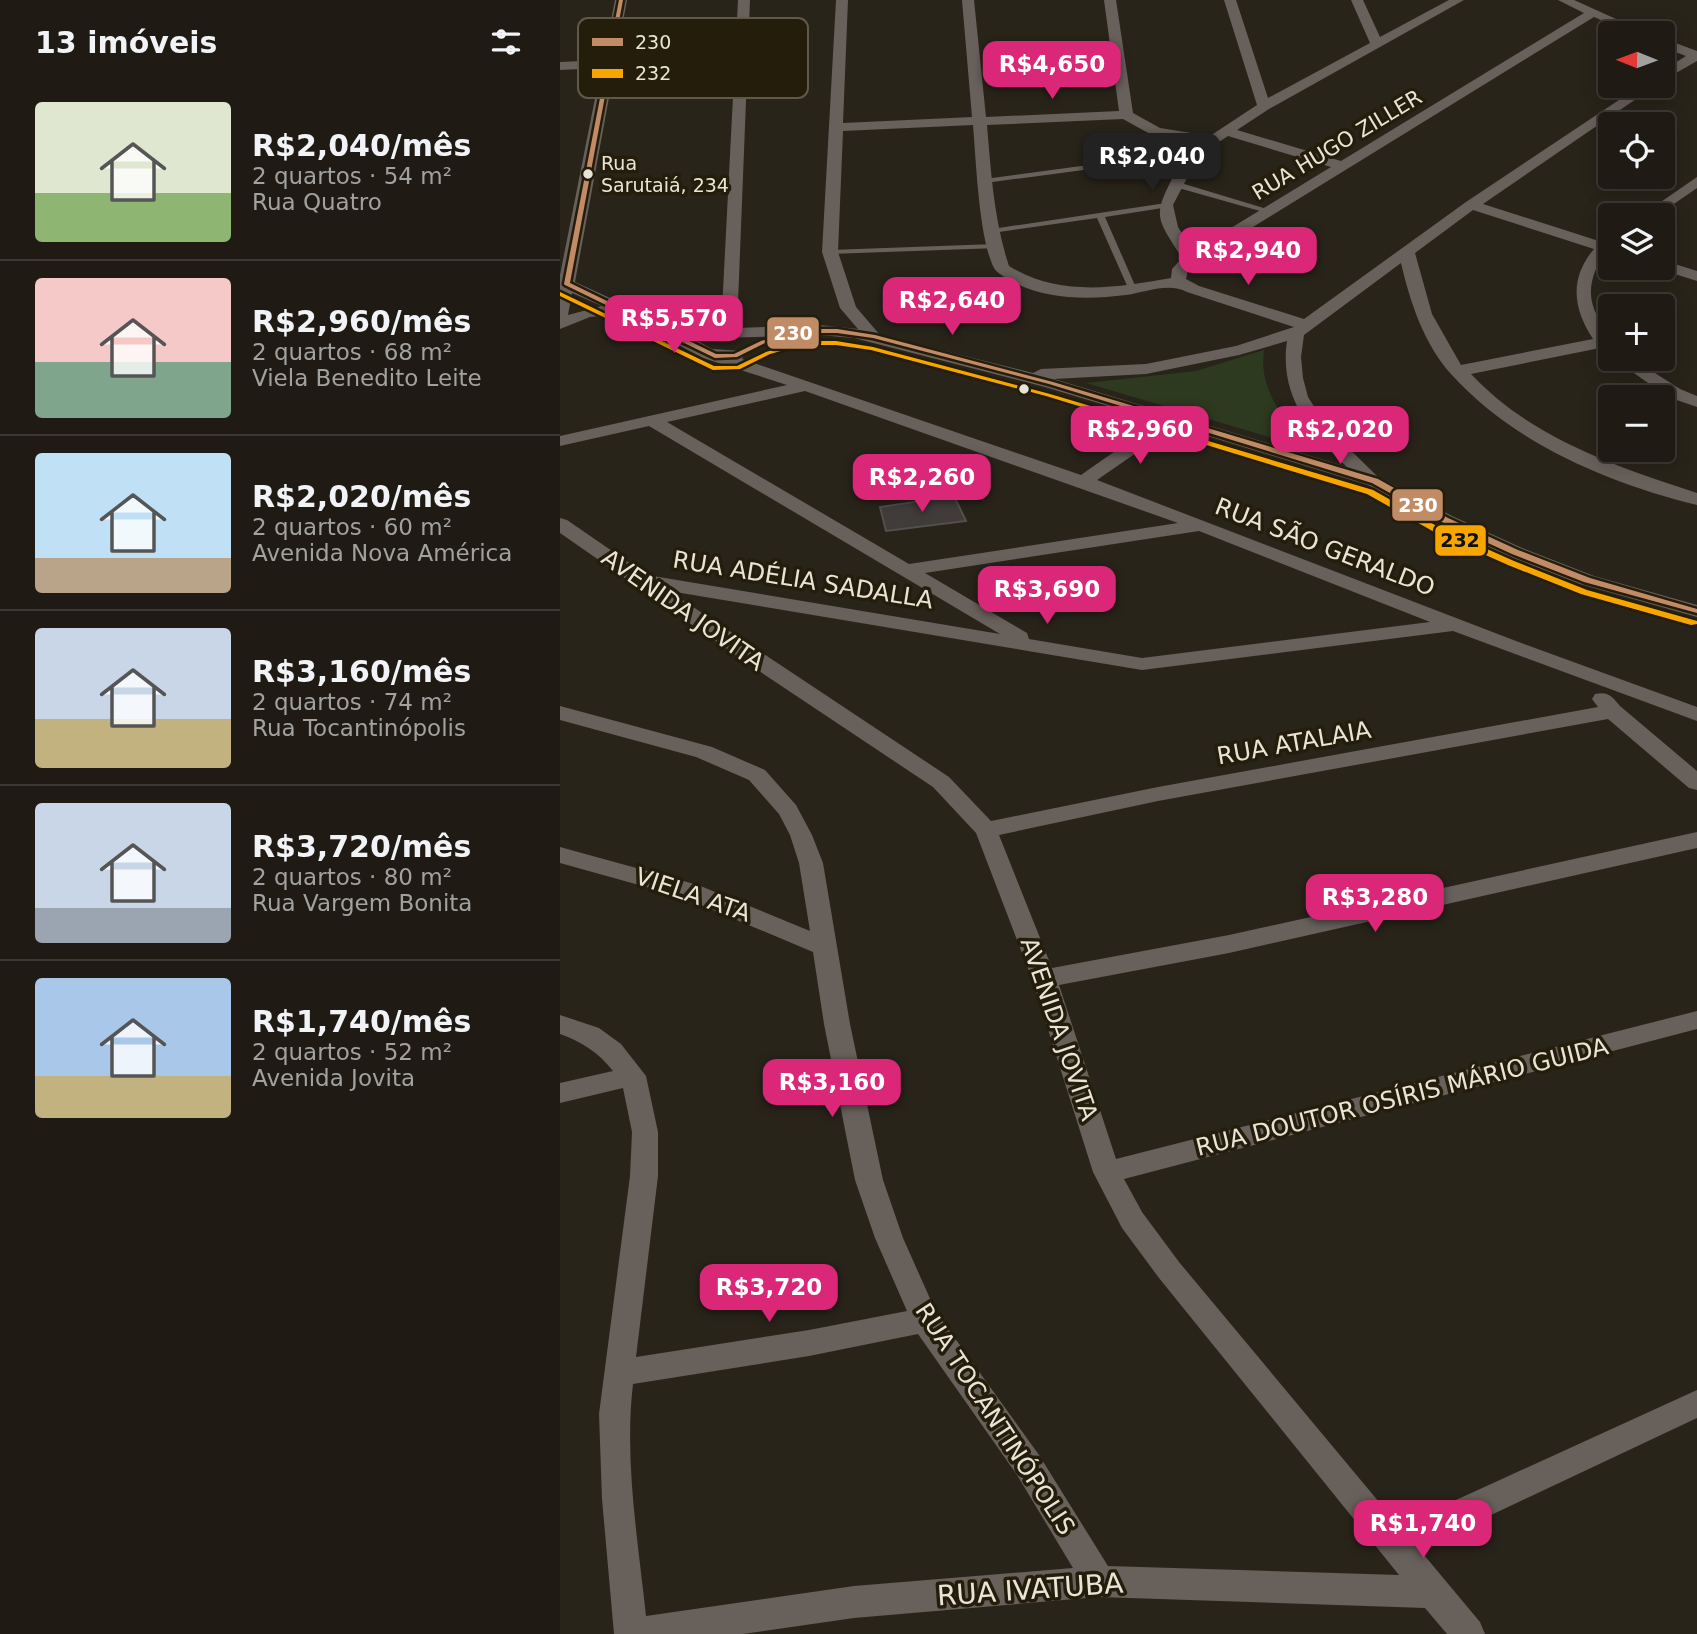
<!DOCTYPE html>
<html lang="pt">
<meta charset="utf-8">
<style>
body{margin:0;font-family:"DejaVu Sans",sans-serif;background:#27241d;color:#f1f3f6;height:100vh;display:flex;flex-direction:column;font-size:26px;white-space:nowrap}
*{box-sizing:border-box;margin:0}
p{font-size:23px;color:#a1a1a0}
.icon{flex:none;width:38px;height:38px;fill:none;stroke:currentColor;stroke-width:2;stroke-linecap:round;stroke-linejoin:round}
.map{position:relative;flex:1;overflow:hidden}
.drawer{display:flex;flex-direction:column;background:#1f1b14;width:560px}
.drawer>*{flex:none}
.needle{width:46px;rotate:271deg}
.fabs{position:absolute;left:1038px;top:21px;display:grid;gap:14px}
.fabs a{display:grid;place-items:center;width:77px;height:77px;border-radius:7px;background:#1f1b14;box-shadow:0 4px 18px #0003,0 0 0 2px #3c3934;font-size:35px}
.price{position:absolute;translate:-50% -60px;padding:0 16px;border-radius:14px;background:#db2777;color:#fff;font-size:23px;line-height:46px;filter:drop-shadow(0 2px 4px #0008)}
.price::after{content:'';position:absolute;left:50%;top:42px;width:21px;height:16px;margin-left:-10px;background:inherit;clip-path:polygon(0 0,100% 0,50% 100%)}
.price.selected{background:#222;color:#fff}
ul{padding:0;list-style:none}
li{display:flex;align-items:center;gap:21px;height:175px;padding:0 35px}
li+li{border-top:2px solid #3c3934}
li span{display:grid;place-items:center;flex:none;width:196px;height:140px;border-radius:7px;color:#555}
li>.icon{margin-inline-start:auto}
span .icon{width:84px;height:84px;fill:#fffc;stroke-width:1}
li b{font-size:30px}
h2{display:flex;justify-content:space-between;align-items:center;height:84px;padding:0 35px;font-size:30px}
main{display:flex;flex:1;min-height:0}
.map>svg:first-child{display:block}
.green{fill:#2e3a1f}
.building{fill:#403c3a;stroke:#534f4d;stroke-width:2}
.lines{fill:none;stroke-linecap:round;stroke-linejoin:round}
.service{fill:#68605b;fill-rule:evenodd}
.minor{fill:#68605b;fill-rule:evenodd}
.bus-1-casing{stroke:#251d0b;stroke-width:5}
.bus-2-casing{stroke:#251d0b;stroke-width:5}
.bus-1{fill:#c18c65;fill-rule:evenodd}
.bus-2{fill:#f7a600;fill-rule:evenodd}
.bus-dot{fill:#e9e4d8;stroke:#251d0b;stroke-width:2.5}
.labels{text-anchor:middle;stroke-width:7;stroke-linejoin:round;paint-order:stroke}
.far-bus-label{font-size:19px;fill:#e9e4d8;stroke:#251d0b;text-anchor:start}
.far-street-label{font-size:21px;fill:#e9e4d8;stroke:#251d0b}
.street-label{font-size:24px;fill:#e9e4d8;stroke:#251d0b}
.near-street-label{font-size:28px;fill:#e9e4d8;stroke:#251d0b}
.key{fill:#251d0b;stroke:#605948;stroke-width:2}
.key-label{font-size:19px;fill:#e9e4d8}
.line-badge{stroke:#251d0b;stroke-width:2.5}
.badge-label{font-size:19px;text-anchor:middle;font-weight:bold;fill:#fff}
.pale-badge-label{font-size:19px;text-anchor:middle;font-weight:bold;fill:#111}
</style>
<main>
<section class="drawer">
<h2>13 imóveis<svg class="icon" aria-label="filters" viewBox="0 0 24 24"><path d="M4 7h16M4 17h16"/><circle cx="9" cy="7" r="2"/><circle cx="15" cy="17" r="2"/></svg></h2>
<ul>
<li><span style="background:linear-gradient(#dfe7d0 65%,#8fb573 0)"><svg class="icon" aria-label="home" viewBox="0 0 24 24"><path d="M3 11l9-7 9 7M6 9v11h12V9"/></svg></span><div><b>R$2,040/mês</b><p>2 quartos · 54 m²</p><p>Rua Quatro</p></div></li>
<li><span style="background:linear-gradient(#f6c9c9 60%,#7fa58c 0)"><svg class="icon" aria-label="home" viewBox="0 0 24 24"><path d="M3 11l9-7 9 7M6 9v11h12V9"/></svg></span><div><b>R$2,960/mês</b><p>2 quartos · 68 m²</p><p>Viela Benedito Leite</p></div></li>
<li><span style="background:linear-gradient(#bfe0f5 75%,#b9a48a 0)"><svg class="icon" aria-label="home" viewBox="0 0 24 24"><path d="M3 11l9-7 9 7M6 9v11h12V9"/></svg></span><div><b>R$2,020/mês</b><p>2 quartos · 60 m²</p><p>Avenida Nova América</p></div></li>
<li><span style="background:linear-gradient(#c9d6e8 65%,#c2b280 0)"><svg class="icon" aria-label="home" viewBox="0 0 24 24"><path d="M3 11l9-7 9 7M6 9v11h12V9"/></svg></span><div><b>R$3,160/mês</b><p>2 quartos · 74 m²</p><p>Rua Tocantinópolis</p></div></li>
<li><span style="background:linear-gradient(#c9d6e8 75%,#9aa5b1 0)"><svg class="icon" aria-label="home" viewBox="0 0 24 24"><path d="M3 11l9-7 9 7M6 9v11h12V9"/></svg></span><div><b>R$3,720/mês</b><p>2 quartos · 80 m²</p><p>Rua Vargem Bonita</p></div></li>
<li><span style="background:linear-gradient(#a9c7e8 70%,#c2b280 0)"><svg class="icon" aria-label="home" viewBox="0 0 24 24"><path d="M3 11l9-7 9 7M6 9v11h12V9"/></svg></span><div><b>R$1,740/mês</b><p>2 quartos · 52 m²</p><p>Avenida Jovita</p></div></li>
</ul>
</section>
<div class="map">
<svg width="1137" height="1634" viewBox="0 0 1137 1634">
<rect width="100%" height="100%" fill="#29241a"/>
<!-- green -->
<path class="green" d="M704 350C698 390 725 421 750 449L526 383 636 371Z"/>
<!-- building -->
<path class="building" d="M394 496 406 521 326 531 320 507Z"/>
<g class="lines">
<!-- service -->
<path class="service" d="M633 151 637 153 636 155 425 183 421 181 425 179Z
M615 183H621L714 211 707 213 615 187Z
M606 203H609V207L545 217 577 290 573 293 569 290 537 218 432 233 428 231 432 229Z
M435 244H438V248L270 254 266 252 270 250Z"/>
<!-- minor -->
<path class="minor" d="M55 0H67L15 282 109 325 161 329 178 0H190L177 328 259 325 298 329 280 308 262 252 276 0H288L283 123 412 117 402 0H414L426 117 559 111 544 0H556L573 113 600 128 650 136 697 105 664 0H676L708 98 810 43 791 0H803L820 37 889 0H904L709 109 677 130 781 161 1024 13 998 0H1014L1087 33H1071L1034 17 636 262 628 270 626 279 639 286 744 319 906 202 1080 86H1095L923 204 1042 242 1050 238V254C1044 256 1039 262 1036 269 1019 310 1050 322 1050 353L1040 348 911 374C971 438 1055 466 1137 493V505C1048 483 953 443 891 374 864 344 850 302 841 263L744 335 741 357 743 378 748 397 767 427 817 476 892 516 962 548 1034 576 1137 605V617L1020 584 948 556 878 524 808 485 615 426 537 480 956 641 1137 707V721L893 631 582 670 109 591 389 777 431 821 598 787 1038 707 1032 699 1035 694C1048 691 1052 696 1060 706L1137 771V790L1129 788 1048 719 598 801 439 835 492 968 669 935 1137 832V848L669 953 499 985 556 1159 1137 1011V1029L564 1179 582 1212 619 1262 839 1526 1137 1390V1418L859 1549 920 1622 925 1634H887L865 1608 539 1597 294 1618 183 1634H54L42 1499 39 1414 70 1176 72 1132 63 1088 0 1103V1083L53 1071C38 1052 22 1042 0 1034V1015L39 1028 61 1044 86 1076 98 1132V1176L76 1357 249 1330 347 1311 315 1238 295 1180 264 1024 253 952 122 897 0 863V847L138 885 250 931 239 863 230 835 219 814 189 780 136 757 0 720V706L152 747 205 770 236 805 252 835 263 863 290 1024 323 1180 343 1238 376 1312 479 1455 548 1566 839 1575 599 1278 562 1228 533 1172 472 979 416 833 373 787 187 663 0 533V518L7 520 87 575 440 634 89 426 0 446V436L227 385 143 358 59 314 30 317 0 329V275L41 68 0 70V62L43 60ZM563 119 590 134 639 143C627 151 622 160 615 173 592 217 596 217 622 258L612 269 611 278C555 288 499 297 449 266 434 221 431 172 427 125ZM413 125C416 160 419 239 434 268 437 273 442 275 446 278 482 300 526 300 566 295 586 292 609 282 627 292L734 327 676 346 586 364 481 369 473 373 320 335 296 307 278 252 283 131ZM668 136 771 167 633 251 618 227 613 205 639 155ZM913 210 1034 249C1009 278 1013 309 1033 339L901 365 872 314 855 253ZM12 293 42 306 8 315ZM127 335 158 338 259 335 294 338 485 387 598 421 521 475 182 359 184 355 182 351 152 349ZM727 341C719 395 749 432 787 467L494 379 586 374 679 355ZM245 391 618 523 349 564 107 422ZM639 531 870 622 582 658 469 639 467 633 365 573ZM358 1334 457 1475 513 1568 294 1586 86 1616C78 1540 64 1460 73 1384L249 1356Z
M1102 38 1137 51V61L1102 81V71L1126 56 1102 47Z
M1137 177V188L1098 215H1082Z
M1102 260 1137 271V281L1096 268H1102Z
M1054 359H1073L1120 389 1137 396V407L1108 397Z"/>
<defs>
<path id="bus-1" d="M59 0H63L10 283 156 354H174L201 341 240 329H277L315 335 493 382 818 479 888 518 958 550 1030 578 1137 609V613L1024 582 952 554 882 522 812 483 489 384 313 338 277 333H240L205 343 177 357 155 358 5 285 4 284Z"/>
<path id="bus-2" d="M0 292 154 366H177L206 352 242 341H276L313 347 490 394 813 490 882 529 954 561 1027 590 1137 621V624L1131 625 1021 594 948 565 876 533 807 494 486 396 311 350 276 345H242L210 354 180 369 153 370 0 296Z"/>
</defs>
<!-- bus-1 casing -->
<use href="#bus-1" class="bus-1-casing"/>
<!-- bus-2 casing -->
<use href="#bus-2" class="bus-2-casing"/>
<!-- bus-1 -->
<use href="#bus-1" class="bus-1"/>
<!-- bus-2 -->
<use href="#bus-2" class="bus-2"/>
</g>
<!-- markers -->
<g class="bus-dot">
<circle cx="28" cy="174" r="6"/>
<circle cx="464" cy="389" r="6"/>
</g>
<g class="labels">
<!-- far-bus labels -->
<g class="far-bus-label">
<text x="41" y="170">Rua<tspan x="41" dy="22">Sarutaiá, 234</tspan></text>
</g>
<!-- far-street labels -->
<g class="far-street-label">
<text transform="translate(777 145) rotate(-31)" y="7">RUA HUGO ZILLER</text>
</g>
<!-- street labels -->
<g class="street-label">
<text transform="translate(765 547) rotate(21)" y="8">RUA SÃO GERALDO</text>
<text transform="translate(243 580) rotate(9)" y="8">RUA ADÉLIA SADALLA</text>
<text transform="translate(123 610) rotate(35)" y="8">AVENIDA JOVITA</text>
<text transform="translate(734 743) rotate(-10)" y="8">RUA ATALAIA</text>
<text transform="translate(133 895) rotate(19)" y="8">VIELA ATA</text>
<text transform="translate(499 1029) rotate(71)" y="8">AVENIDA JOVITA</text>
<text transform="translate(842 1097) rotate(-14)" y="8">RUA DOUTOR OSÍRIS MÁRIO GUIDA</text>
<text transform="translate(435 1419) rotate(57)" y="8">RUA TOCANTINÓPOLIS</text>
</g>
<!-- near-street labels -->
<g class="near-street-label">
<text transform="translate(470 1589) rotate(-4)" y="10">RUA IVATUBA</text>
</g>
</g>
<!-- legend -->
<rect x="18" y="18" width="230" height="80" rx="10" class="key"/>
<rect x="32" y="38" width="31" height="8" fill="#c18c65"/>
<rect x="32" y="69" width="31" height="9" fill="#f7a600"/>
<g class="key-label">
<text x="75" y="49">230</text>
<text x="75" y="80">232</text>
</g>
<g class="line-badge">
<rect x="206" y="316" width="54" height="34" rx="7" fill="#c18c65"/>
<rect x="831" y="488" width="53" height="34" rx="7" fill="#c18c65"/>
<rect x="874" y="524" width="53" height="33" rx="7" fill="#f7a600"/>
</g>
<g class="badge-label">
<text x="233" y="340">230</text>
<text x="858" y="512">230</text>
</g>
<g class="pale-badge-label">
<text x="900" y="547">232</text>
</g>
</svg>
<div class="fabs">
<a><svg class="needle" viewBox="-14 -14 28 28"><path d="M0-13l5 13h-10z" fill="#e53935"/><path d="M0 13l5-13h-10z" fill="#a1a1a0"/></svg></a>
<a><svg class="icon" aria-label="locate" viewBox="0 0 24 24"><circle cx="12" cy="12" r="6"/><path d="M12 2v4M12 18v4M2 12h4M18 12h4"/></svg></a>
<a><svg class="icon" aria-label="layers" viewBox="0 0 24 24"><path d="M12 4l9 5-9 5-9-5zM3 14l9 5 9-5"/></svg></a>
<a>+</a>
<a>−</a>
</div>
<b class="price" style="left:492px;top:101px">R$4,650</b>
<b class="price selected" style="left:592px;top:193px">R$2,040</b>
<b class="price" style="left:688px;top:287px">R$2,940</b>
<b class="price" style="left:392px;top:337px">R$2,640</b>
<b class="price" style="left:114px;top:355px">R$5,570</b>
<b class="price" style="left:580px;top:466px">R$2,960</b>
<b class="price" style="left:780px;top:466px">R$2,020</b>
<b class="price" style="left:362px;top:514px">R$2,260</b>
<b class="price" style="left:487px;top:626px">R$3,690</b>
<b class="price" style="left:815px;top:934px">R$3,280</b>
<b class="price" style="left:272px;top:1119px">R$3,160</b>
<b class="price" style="left:209px;top:1324px">R$3,720</b>
<b class="price" style="left:863px;top:1560px">R$1,740</b>
</div>
</main>
